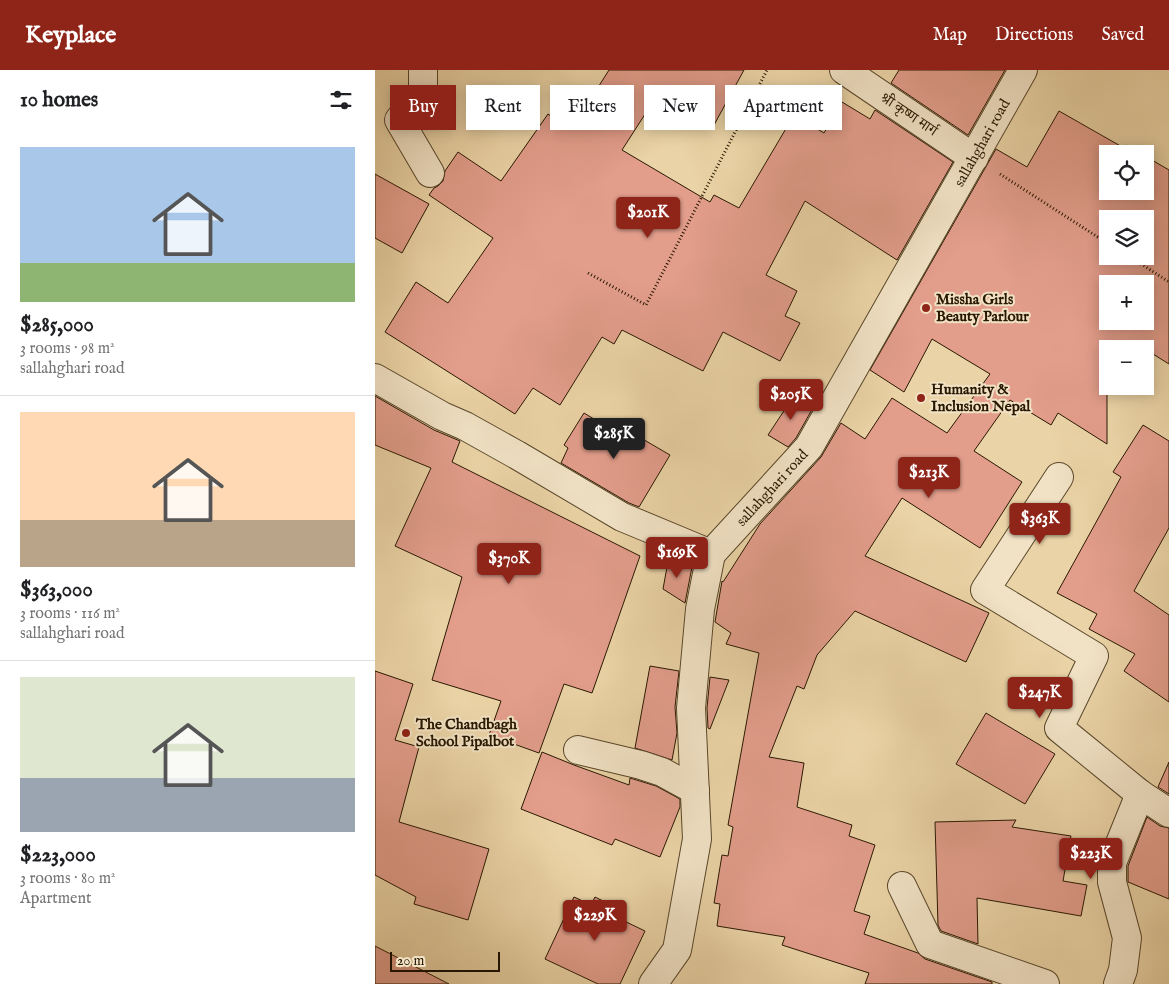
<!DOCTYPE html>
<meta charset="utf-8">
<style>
body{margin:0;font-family:"IM FELL English","Noto Serif Devanagari",serif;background:#f6f6f6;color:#202124;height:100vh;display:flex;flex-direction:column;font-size:19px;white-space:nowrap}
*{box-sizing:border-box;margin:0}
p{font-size:16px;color:#757577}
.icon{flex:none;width:28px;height:28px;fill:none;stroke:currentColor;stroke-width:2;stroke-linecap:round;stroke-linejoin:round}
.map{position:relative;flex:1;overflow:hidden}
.panel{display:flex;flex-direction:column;background:#fff;width:375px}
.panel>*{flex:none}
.top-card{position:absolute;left:15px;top:15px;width:475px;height:45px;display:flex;gap:10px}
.tools{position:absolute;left:724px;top:75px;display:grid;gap:10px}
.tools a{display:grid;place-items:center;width:55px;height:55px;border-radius:0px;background:#fff;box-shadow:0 2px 12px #0003;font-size:25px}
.scale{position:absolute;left:15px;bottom:12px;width:110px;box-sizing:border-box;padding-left:5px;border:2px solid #291801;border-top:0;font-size:14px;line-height:18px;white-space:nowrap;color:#291801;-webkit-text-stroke:4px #f1e2c5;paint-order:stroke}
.price{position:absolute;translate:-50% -42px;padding:0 11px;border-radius:5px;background:#8f2418;color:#fff;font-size:16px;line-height:32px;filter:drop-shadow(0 1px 2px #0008)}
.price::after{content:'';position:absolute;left:50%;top:30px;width:15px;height:11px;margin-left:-8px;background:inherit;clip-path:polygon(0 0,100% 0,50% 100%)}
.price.selected{background:#222;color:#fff}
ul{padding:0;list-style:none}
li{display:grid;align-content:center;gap:10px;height:265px;padding:0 20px}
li+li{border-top:1px solid #e0e0e0}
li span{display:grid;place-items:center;height:155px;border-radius:0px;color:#555}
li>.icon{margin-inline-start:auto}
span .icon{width:90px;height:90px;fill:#fffc;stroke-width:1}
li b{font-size:21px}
h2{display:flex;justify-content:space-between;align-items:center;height:60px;padding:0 20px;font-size:21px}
.tag{padding:0 18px;border-radius:0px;background:#fff;box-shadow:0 2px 12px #0003;font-size:18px;line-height:45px}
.tag.selected{background:#8f2418;color:#fff}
header{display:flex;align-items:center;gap:30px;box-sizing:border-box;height:70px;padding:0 25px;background:#8f2418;color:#fff}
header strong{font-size:24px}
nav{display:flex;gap:28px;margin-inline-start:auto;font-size:18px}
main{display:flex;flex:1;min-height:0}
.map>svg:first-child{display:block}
.building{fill:#e29d8b;stroke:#291801;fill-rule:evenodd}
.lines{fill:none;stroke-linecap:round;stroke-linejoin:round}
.street-casing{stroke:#59472a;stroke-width:30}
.path{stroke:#291801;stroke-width:3;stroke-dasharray:1 2.5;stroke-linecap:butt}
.street{stroke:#f1e2c5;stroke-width:28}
.poi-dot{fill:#8f2418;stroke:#f1e2c5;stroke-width:2}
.labels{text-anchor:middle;stroke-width:4;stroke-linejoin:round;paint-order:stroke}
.street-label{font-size:15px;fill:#291801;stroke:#f1e2c5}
.poi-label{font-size:15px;font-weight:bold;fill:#291801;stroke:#f1e2c5;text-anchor:start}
</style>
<header>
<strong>Keyplace</strong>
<nav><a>Map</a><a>Directions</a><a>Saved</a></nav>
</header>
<main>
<section class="panel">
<h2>10 homes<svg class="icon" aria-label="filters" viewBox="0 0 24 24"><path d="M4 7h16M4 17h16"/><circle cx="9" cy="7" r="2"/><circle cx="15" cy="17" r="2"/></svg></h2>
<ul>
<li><span style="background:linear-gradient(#a9c7e8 75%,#8fb573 0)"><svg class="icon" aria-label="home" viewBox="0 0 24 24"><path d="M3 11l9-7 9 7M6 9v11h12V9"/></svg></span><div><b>$285,000</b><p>3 rooms · 98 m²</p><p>sallahghari road</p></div></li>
<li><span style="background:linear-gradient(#ffd9b3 70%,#b9a48a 0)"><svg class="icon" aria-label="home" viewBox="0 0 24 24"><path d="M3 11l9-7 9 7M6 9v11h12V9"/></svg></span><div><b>$363,000</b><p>3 rooms · 116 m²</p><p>sallahghari road</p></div></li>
<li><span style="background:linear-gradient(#dfe7d0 65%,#9aa5b1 0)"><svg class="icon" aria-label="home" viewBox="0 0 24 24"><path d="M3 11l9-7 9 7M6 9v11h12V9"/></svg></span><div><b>$223,000</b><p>3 rooms · 80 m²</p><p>Apartment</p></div></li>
</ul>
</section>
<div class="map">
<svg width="794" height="914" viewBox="0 0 794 914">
<rect width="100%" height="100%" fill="#ead3a6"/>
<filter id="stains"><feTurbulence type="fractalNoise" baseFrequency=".004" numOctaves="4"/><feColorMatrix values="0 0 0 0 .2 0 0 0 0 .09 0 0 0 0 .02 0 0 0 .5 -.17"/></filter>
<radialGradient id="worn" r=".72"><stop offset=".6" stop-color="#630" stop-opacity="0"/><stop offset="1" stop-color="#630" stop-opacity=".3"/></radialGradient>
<!-- building -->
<path class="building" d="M234 0H369L339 55 283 24 247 80 335 132 339 125 364 138 419 45 449 63 467 32 495 49 500 40 578 92 522 190 430 131 391 205 422 221 410 246 425 253 405 291 348 262 328 301 247 260 239 274 227 267 185 335 158 318 140 344 10 262 41 212 73 233 118 168 54 125 59 118 63 116 68 111 70 101 83 82 126 111 173 44 196 60Z
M524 0H630L593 65 516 13Z
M684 41 749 78 751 75 766 84H732V121H770V86L794 100V294L770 279H732V374L683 343 676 355 635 330 599 381 647 412 605 478 527 428 490 486 614 543 591 592 480 541 442 585 429 619 422 616 394 687 429 693 422 737 477 755 474 766 500 775 479 841 495 846 489 864 543 883 550 889 617 912V914H490L494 903 407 875 410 867 342 856 345 834 339 833 347 785 353 786 358 757 353 755 384 583 351 574 356 563 340 552 347 511 348 512 385 454 446 387 466 353 490 369 517 328 572 363 615 304 557 269 529 322 495 300 621 79 652 97ZM732 149H770V186H732ZM732 214H770V251H732Z
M0 104 54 134 27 183 0 168Z
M420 324 439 336 421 368 413 377 393 365Z
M0 326 59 360 85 371 77 392 265 486 217 623 189 614 164 683 114 665 126 631 57 610 87 507 20 476 56 398 0 375Z
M209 343 255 371 259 364 295 385 264 437 254 433 186 393 193 378 189 375Z
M768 355 794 371V458L759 521 794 545V632L749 601 760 584 714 559 722 544 682 523 746 407 738 402Z
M294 486 317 497 310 533 288 519Z
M275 596 304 601 300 637 302 663 297 690 260 678Z
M0 601 38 614 20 670 44 677 24 752 114 779 93 850 39 834 41 827 0 805Z
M335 607 354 610 335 659 333 658 332 638Z
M611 643 680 684 650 734 581 694Z
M167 682 199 695 254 715 255 708 281 716 305 729V737L285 787 240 769 237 775 146 739Z
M794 692V724L783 717Z
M772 747 785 756 794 758V829L753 812V796Z
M641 750 637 757 696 766 688 811 712 815 706 846 602 828 603 874 566 861 563 855 560 752Z
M199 827 216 835 220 827 248 841 245 849 270 861 245 914H223L170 889Z
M0 876 74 914H0Z"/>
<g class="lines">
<defs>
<g id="street">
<path d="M48 0V21L24 50 55 103"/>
<path d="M469 0 599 88"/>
<path id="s1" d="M0 308 67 346 90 356 142 385 247 447 336 484 434 377 648 0"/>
<path d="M684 407 610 520 719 586 684 658 765 724 794 743"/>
<path d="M203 680 266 695 287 702 320 720"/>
<path d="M527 816 555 874 670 914"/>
<path d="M278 914 302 880 322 769 316 638 325 539 336 484"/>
<path d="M743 914 748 900 752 868 737 812V793L765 724"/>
</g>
</defs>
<!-- street casing -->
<use href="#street" class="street-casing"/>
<!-- path -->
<path class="path" d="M625 104 732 173
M754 186 794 212
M213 203 271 235 392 0"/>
<!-- street -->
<use href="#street" class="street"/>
</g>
<!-- markers -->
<g class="poi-dot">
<circle cx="551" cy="238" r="5"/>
<circle cx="546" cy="328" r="5"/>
<circle cx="31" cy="663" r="5"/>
</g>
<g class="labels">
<!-- street labels -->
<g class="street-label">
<text transform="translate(534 44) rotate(34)" y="5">श्री कृष्ण मार्ग</text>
<text dy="5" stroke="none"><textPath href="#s1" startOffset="875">sallahghari road</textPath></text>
<text dy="5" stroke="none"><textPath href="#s1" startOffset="470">sallahghari road</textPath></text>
</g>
<!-- poi labels -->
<g class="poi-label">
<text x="561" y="234">Missha Girls<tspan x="561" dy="17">Beauty Parlour</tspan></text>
<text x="556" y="324">Humanity &amp;<tspan x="556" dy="17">Inclusion Nepal</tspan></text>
<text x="41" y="659">The Chandbagh<tspan x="41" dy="17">School Pipalbot</tspan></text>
</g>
</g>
<rect width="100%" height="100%" filter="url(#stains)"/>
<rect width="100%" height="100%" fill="url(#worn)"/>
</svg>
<div class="tools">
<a><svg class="icon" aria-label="locate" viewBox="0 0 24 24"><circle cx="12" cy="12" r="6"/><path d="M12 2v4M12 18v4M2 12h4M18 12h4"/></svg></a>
<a><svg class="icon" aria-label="layers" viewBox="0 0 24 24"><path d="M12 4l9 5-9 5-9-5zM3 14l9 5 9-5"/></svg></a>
<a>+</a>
<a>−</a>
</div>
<div class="scale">20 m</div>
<b class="price" style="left:273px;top:169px">$201K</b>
<b class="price" style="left:416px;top:351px">$205K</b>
<b class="price selected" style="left:239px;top:390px">$285K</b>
<b class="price" style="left:554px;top:429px">$213K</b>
<b class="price" style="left:665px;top:475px">$363K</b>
<b class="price" style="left:302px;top:509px">$169K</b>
<b class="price" style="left:134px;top:515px">$370K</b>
<b class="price" style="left:665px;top:649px">$247K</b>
<b class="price" style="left:716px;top:810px">$223K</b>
<b class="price" style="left:220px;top:872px">$229K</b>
<div class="top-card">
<a class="tag selected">Buy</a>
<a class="tag">Rent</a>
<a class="tag">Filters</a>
<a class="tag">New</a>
<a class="tag">Apartment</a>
</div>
</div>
</main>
